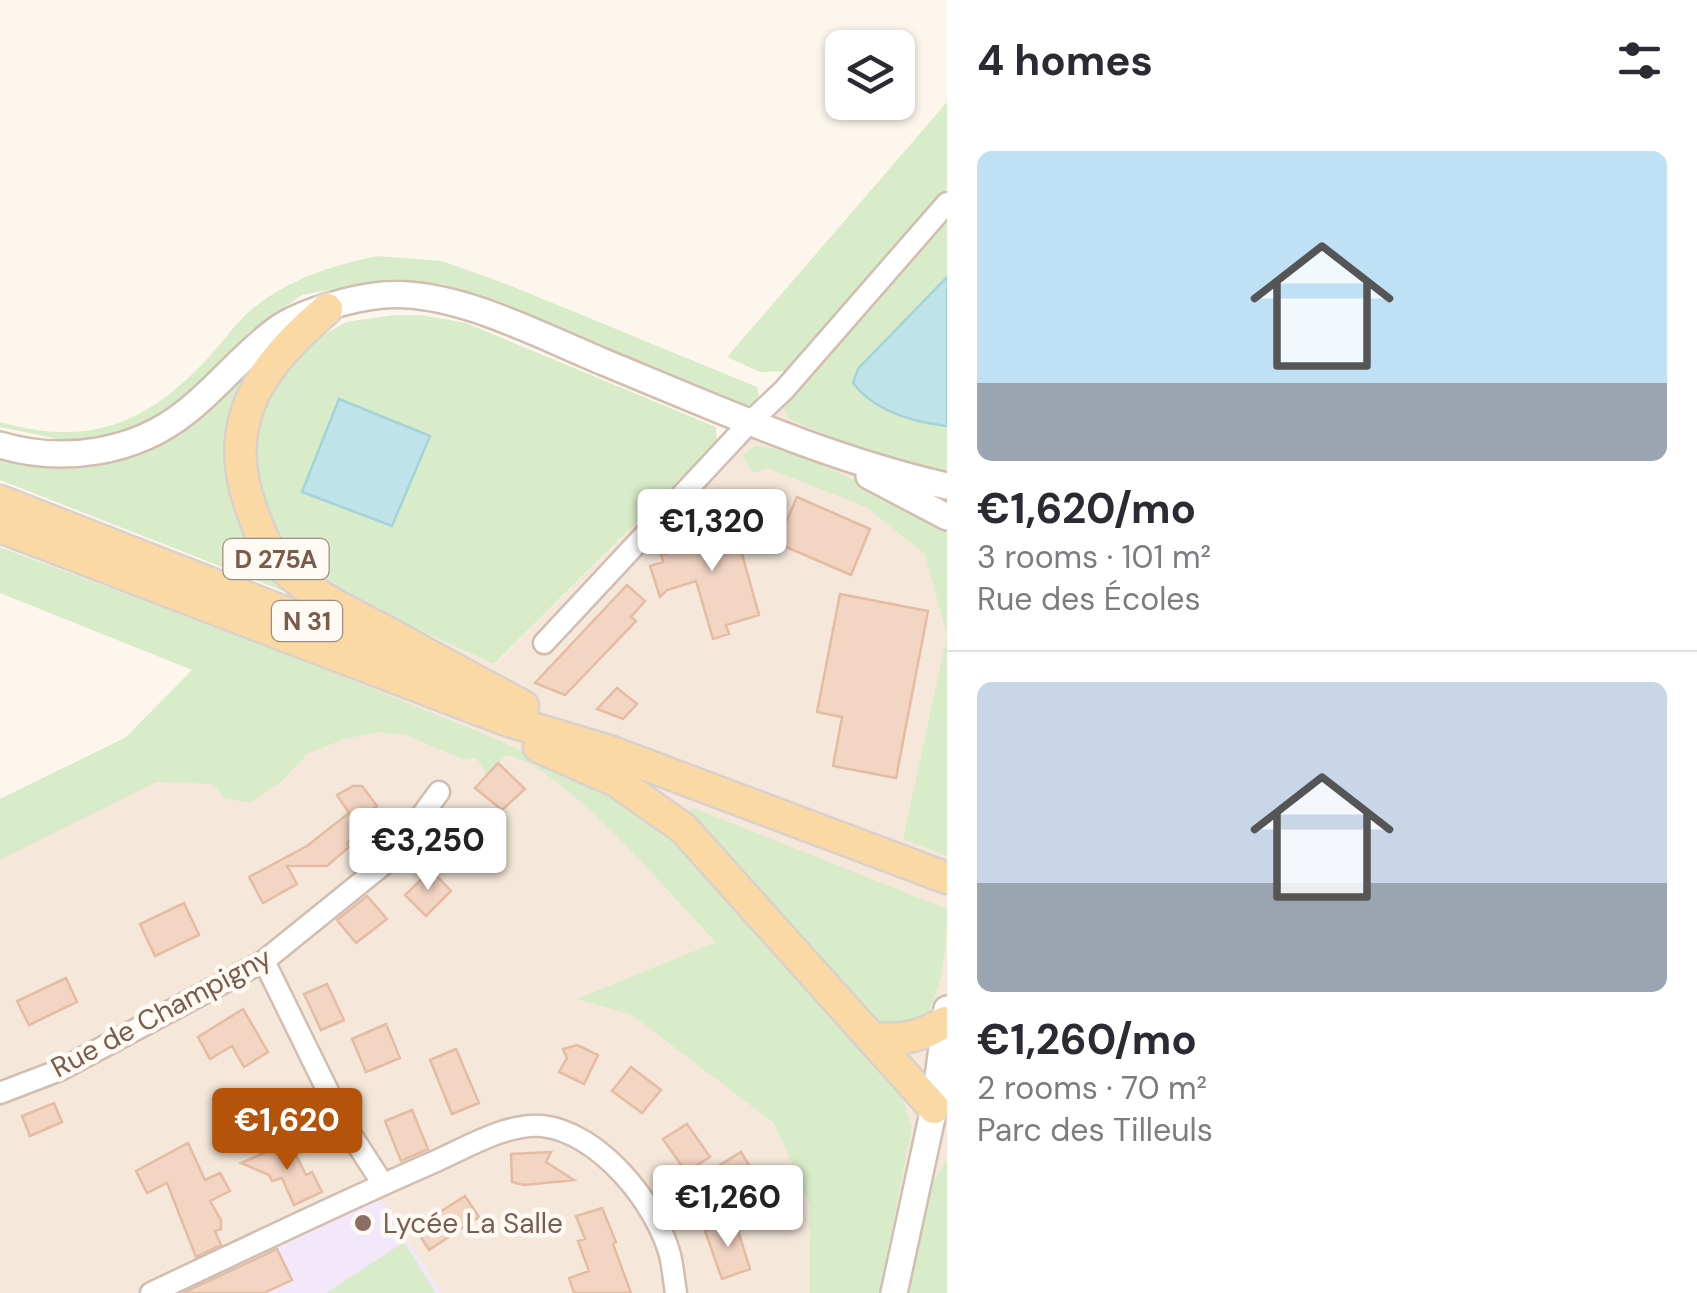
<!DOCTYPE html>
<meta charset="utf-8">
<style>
body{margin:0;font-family:"DM Sans",sans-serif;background:#f7f7f7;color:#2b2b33;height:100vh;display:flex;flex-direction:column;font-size:38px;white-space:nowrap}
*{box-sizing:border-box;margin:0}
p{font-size:32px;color:#7c7c81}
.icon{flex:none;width:55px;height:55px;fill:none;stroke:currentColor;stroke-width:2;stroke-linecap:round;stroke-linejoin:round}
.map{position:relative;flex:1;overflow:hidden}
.sheet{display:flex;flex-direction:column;background:#fff;width:750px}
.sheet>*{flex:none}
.tools{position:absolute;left:825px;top:30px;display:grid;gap:20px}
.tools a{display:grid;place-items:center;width:90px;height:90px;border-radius:15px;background:#fff;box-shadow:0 2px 8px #0004;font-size:50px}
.price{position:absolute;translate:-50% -85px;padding:0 22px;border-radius:10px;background:#fff;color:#222;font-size:32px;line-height:65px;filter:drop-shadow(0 2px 5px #0008)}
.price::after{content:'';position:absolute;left:50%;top:60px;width:30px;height:22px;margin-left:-15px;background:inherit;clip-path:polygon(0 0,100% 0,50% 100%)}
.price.on{background:#b45309;color:#fff}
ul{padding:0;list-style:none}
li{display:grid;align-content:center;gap:20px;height:530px;padding:0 30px}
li+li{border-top:2px solid #e1e1e2}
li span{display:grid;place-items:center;height:310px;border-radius:15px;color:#555}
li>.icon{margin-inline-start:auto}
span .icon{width:180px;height:180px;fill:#fffc;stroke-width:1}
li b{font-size:42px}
h2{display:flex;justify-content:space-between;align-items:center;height:120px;padding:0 30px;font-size:42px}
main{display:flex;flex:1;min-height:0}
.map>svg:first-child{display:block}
.residential{fill:#f5e8da}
.education{fill:#f3e8fa}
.green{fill:#d8ecc9}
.water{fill:#bfe3e8;stroke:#a5d3da;stroke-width:2.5}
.building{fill:#f3d5c3;stroke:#e6bba3;stroke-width:2.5}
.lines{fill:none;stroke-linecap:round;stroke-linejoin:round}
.minor-casing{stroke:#d1beb0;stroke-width:25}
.tertiary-casing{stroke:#d1beb0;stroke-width:30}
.primary-casing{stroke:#dad1cd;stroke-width:35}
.minor{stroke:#fff;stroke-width:20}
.tertiary{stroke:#fff;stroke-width:25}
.primary{stroke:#fbd9a5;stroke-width:30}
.education-dot{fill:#8d6e63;stroke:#fffaf3;stroke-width:4}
.labels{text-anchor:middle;stroke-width:9;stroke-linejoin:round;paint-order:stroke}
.shield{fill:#fffaf3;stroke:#a28b7f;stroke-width:2.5}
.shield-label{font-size:25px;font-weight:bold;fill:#7a5c4d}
.street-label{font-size:28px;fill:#7a5c4d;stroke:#fffaf3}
.education-label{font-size:28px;fill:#785e54;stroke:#fffaf3;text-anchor:start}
</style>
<main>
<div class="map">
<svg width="947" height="1293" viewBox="0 0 947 1293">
<rect width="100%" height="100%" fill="#fdf6ec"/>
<!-- residential -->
<path class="residential" d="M761 398 947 475V1212L927 1293H0V799L378 614 495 664Z"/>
<!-- education -->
<path class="education" d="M381 1199 442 1293H176Z"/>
<!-- green -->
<path class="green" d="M947 102V188L785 371 760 372 727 357Z
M947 221V479L928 476 789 419 782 407Z
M378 256 442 261 509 285 757 387 759 395 753 406 739 404 443 284 388 279 302 295 248 333 223 368 161 419 93 442 68 441 0 427V422C88 447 145 425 206 360 222 344 235 323 252 309 289 279 333 265 378 256Z
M394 315H421L466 323 716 427 717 442 494 664 322 587 281 541 255 489V426L284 366 314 340 346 322Z
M244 377 240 389 265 564 286 592 0 480V453L60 465 227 392Z
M754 446C806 448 899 504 947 528V856L903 839 947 636 925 554 866 507 767 468 753 473 742 456Z
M0 547 277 650 492 737 611 794 690 853 901 1093 912 1127 879 1293H810V1205L774 1123 632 1015 577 999 716 942C672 897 562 764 506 755L486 775 477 758 462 759 406 735 379 732 344 739 307 754 283 780 250 803 224 798 213 784 157 782 0 860V799L125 738 192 670 0 593Z
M696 809 947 909C947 949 943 992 920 1026L881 1027 701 835 689 810Z
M947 1159V1293H905L933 1182Z
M404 1242 436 1293H326Z"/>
<!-- water -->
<path class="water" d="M947 277V426C913 422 874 411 853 383L858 369Z
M339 399 430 436 392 526 302 492Z"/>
<!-- building -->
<path class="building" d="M797 497 870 529 851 575 777 543Z
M728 504 759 615 726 625 729 634 713 639 696 581 667 590 660 597 650 566 663 562 661 555 686 548Z
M627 585 645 601 631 617 636 621 565 695 535 683Z
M840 594 928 611 896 778 833 766 842 717 817 712Z
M617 688 637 704 623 719 597 709Z
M498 763 525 789 502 810 475 788Z
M353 786H362L377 806 360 818 367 829 347 843 349 847 327 866H287L297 884 263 903 249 877 307 846 349 813 337 795Z
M431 870 451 891 426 916 405 895Z
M367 896 387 919 356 943 337 920Z
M184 903 199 935 155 956 140 924Z
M66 978 77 1002 29 1025 17 1001Z
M327 984 344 1020 321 1030 304 994Z
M243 1009 268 1052 244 1067 232 1046 210 1059 198 1037Z
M386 1024 400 1058 366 1072 352 1039Z
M577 1045 598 1055 584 1084 559 1072 567 1058 563 1049Z
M456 1049 479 1103 452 1114 430 1060Z
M631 1067 661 1090 642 1113 612 1091Z
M54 1103 62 1122 30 1136 22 1116Z
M412 1110 428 1149 401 1161 385 1121Z
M687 1124 710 1157 686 1172 663 1139Z
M188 1143 205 1180 220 1173 230 1191 210 1201 221 1220V1229L215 1231 221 1245 196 1257 167 1183 147 1193 136 1171Z
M285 1144 289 1153 294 1151 306 1175 312 1172 322 1192 294 1205 282 1178 272 1181 269 1175 241 1163Z
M551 1152 546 1162 574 1180 524 1185 512 1182 511 1154Z
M741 1152 761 1185 732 1203 712 1170Z
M465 1196 479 1217 429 1250 415 1228Z
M602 1208 616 1242 613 1244 631 1293H574L569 1278 589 1271 578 1241 585 1239 576 1216Z
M735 1221 750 1269 722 1279 705 1231Z
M277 1249 292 1280 264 1293H183Z"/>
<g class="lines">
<defs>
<path id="minor" d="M544 643 750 422 784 390 947 203
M264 961 344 1124 383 1184
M0 1093 60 1070 264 961 390 859 439 792
M151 1293C245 1249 339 1203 434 1162 466 1148 506 1123 542 1126 599 1132 656 1203 670 1255 673 1268 674 1281 676 1293"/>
<path id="tertiary" d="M0 445C63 464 135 453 186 412 218 387 243 354 276 330 300 312 352 298 383 295 455 289 540 336 606 363 718 409 828 459 947 486
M869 476 947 517
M894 1293 934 1108 947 1009"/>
<path id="primary" d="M327 309C264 362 220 419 250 505 257 525 265 550 281 565 309 594 348 612 383 630 430 656 476 681 523 706
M0 501 425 667
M0 527 506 720 609 751 947 878
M539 747 616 781 683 828 934 1108
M872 1038C901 1040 919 1038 945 1022"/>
</defs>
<!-- minor casing -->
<use href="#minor" class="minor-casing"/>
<!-- tertiary casing -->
<use href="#tertiary" class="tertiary-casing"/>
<!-- primary casing -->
<use href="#primary" class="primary-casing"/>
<!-- minor -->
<use href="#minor" class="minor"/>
<!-- tertiary -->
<use href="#tertiary" class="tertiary"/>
<!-- primary -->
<use href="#primary" class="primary"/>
</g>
<!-- markers -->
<circle class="education-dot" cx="363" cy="1223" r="10"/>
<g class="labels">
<!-- shield labels -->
<g class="shield">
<rect x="223.5" y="539" width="105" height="40" rx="8"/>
<rect x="272" y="601" width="70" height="40" rx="8"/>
</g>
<g class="shield-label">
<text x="276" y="568">D 275A</text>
<text x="307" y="630">N 31</text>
</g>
<!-- street labels -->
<g class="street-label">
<text transform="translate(161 1012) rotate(-28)" y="10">Rue de Champigny</text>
</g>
<!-- education labels -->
<g class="education-label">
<text x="383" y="1233">Lycée La Salle</text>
</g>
</g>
</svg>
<div class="tools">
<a><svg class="icon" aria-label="layers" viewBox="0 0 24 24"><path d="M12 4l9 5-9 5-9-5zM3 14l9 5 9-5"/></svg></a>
</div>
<b class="price" style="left:712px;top:574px">€1,320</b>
<b class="price" style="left:428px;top:893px">€3,250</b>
<b class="price on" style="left:287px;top:1173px">€1,620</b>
<b class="price" style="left:728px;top:1250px">€1,260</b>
</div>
<section class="sheet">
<h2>4 homes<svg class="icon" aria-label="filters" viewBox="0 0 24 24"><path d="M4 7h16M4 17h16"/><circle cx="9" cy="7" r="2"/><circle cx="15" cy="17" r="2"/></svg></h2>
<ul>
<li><span style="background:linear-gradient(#bfe0f5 75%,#9aa5b1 0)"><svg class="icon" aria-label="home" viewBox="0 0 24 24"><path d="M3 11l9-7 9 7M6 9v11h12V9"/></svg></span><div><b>€1,620/mo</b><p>3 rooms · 101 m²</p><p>Rue des Écoles</p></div></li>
<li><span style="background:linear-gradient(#c9d6e8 65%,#9aa5b1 0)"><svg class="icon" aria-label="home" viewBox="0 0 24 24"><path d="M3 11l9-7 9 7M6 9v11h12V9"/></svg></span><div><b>€1,260/mo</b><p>2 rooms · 70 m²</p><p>Parc des Tilleuls</p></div></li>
</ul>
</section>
</main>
